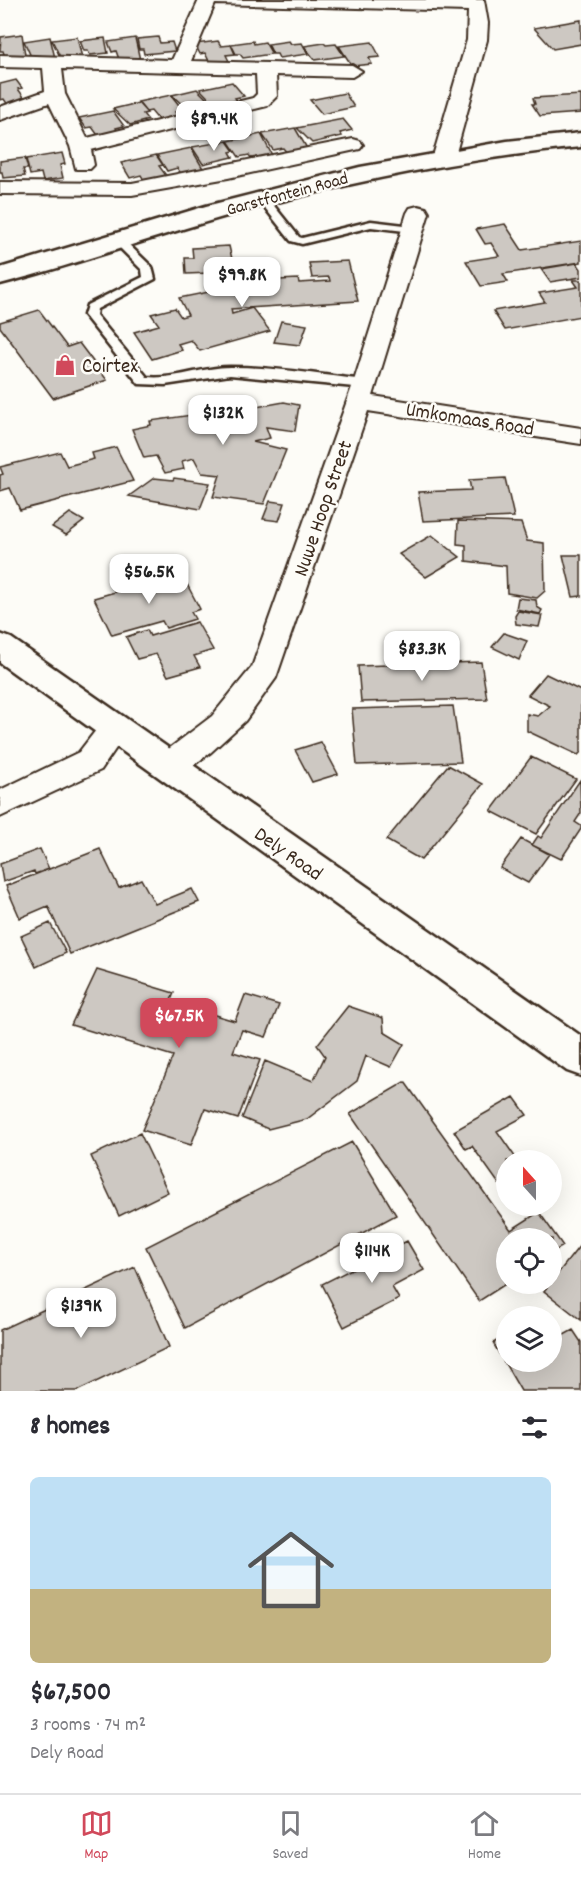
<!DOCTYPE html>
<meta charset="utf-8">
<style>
body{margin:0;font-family:Dekko,sans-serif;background:#f7f7f7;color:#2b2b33;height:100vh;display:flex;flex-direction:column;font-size:22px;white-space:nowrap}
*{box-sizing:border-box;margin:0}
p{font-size:20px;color:#7c7c81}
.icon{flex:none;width:33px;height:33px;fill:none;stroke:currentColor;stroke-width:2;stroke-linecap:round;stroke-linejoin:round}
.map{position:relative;height:1391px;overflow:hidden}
.drawer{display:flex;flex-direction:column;background:#fff;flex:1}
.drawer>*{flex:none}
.needle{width:39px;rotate:339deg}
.controls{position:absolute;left:496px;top:1150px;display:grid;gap:12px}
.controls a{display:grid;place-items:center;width:66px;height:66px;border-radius:50%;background:#fff;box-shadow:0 6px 24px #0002;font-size:30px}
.price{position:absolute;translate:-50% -51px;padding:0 14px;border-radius:12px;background:#fff;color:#222;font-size:20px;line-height:39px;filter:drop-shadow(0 2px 3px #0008)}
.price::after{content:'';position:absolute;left:50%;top:36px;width:18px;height:14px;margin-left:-9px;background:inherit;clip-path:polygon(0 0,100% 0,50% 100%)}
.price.on{background:#d1495b;color:#fff}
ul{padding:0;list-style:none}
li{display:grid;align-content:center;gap:12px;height:318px;padding:0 30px}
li+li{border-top:2px solid #e1e1e2}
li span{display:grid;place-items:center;height:186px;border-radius:9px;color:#555}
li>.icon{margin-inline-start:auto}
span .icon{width:108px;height:108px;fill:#fffc;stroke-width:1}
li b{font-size:26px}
h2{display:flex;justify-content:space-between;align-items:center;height:72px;padding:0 30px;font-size:26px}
.menu{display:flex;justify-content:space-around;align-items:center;height:84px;border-top:2px solid #e1e1e2;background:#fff;font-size:16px;color:#7c7c81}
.menu a{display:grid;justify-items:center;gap:3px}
.menu .on{color:#d1495b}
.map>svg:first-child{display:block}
.building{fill:#cdc8c2;stroke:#3b2a1e;stroke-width:1.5}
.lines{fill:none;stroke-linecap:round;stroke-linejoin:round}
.lane-casing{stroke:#3b2a1e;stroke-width:5}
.street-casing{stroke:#3b2a1e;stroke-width:4}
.secondary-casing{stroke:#3b2a1e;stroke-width:5}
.lane{fill:#fdfcf7;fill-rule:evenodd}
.street{fill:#fdfcf7;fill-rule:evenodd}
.secondary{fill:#fdfcf7;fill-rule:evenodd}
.labels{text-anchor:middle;stroke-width:5;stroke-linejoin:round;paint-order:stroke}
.far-street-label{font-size:18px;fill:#3b2a1e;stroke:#fdfcf7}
.poi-label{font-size:21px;fill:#3b2a1e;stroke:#fdfcf7;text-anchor:start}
.street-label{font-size:21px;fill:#3b2a1e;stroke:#fdfcf7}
</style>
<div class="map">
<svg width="581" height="1391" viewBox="0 0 581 1391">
<rect width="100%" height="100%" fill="#fdfcf7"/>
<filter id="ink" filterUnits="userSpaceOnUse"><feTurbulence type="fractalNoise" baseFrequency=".0167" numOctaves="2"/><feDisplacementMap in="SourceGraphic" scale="12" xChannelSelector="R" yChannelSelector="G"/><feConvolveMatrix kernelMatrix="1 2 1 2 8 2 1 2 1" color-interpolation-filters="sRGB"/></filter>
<g filter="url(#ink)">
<!-- building -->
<path class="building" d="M581 20V44L553 49 534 28Z
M22 34 25 55 5 57 3 51H0L1 37Z
M50 37 55 58 33 61 24 41Z
M77 37 82 58 62 61 52 40Z
M158 37 160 43 172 42 175 51 144 54 143 49H139L137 39Z
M105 38 108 53 90 55 88 51H84L80 41Z
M135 38 140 60 120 62 116 51 112 52 108 42Z
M218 41 221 46 231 45 235 54 226 55 229 61 210 63 205 53 200 54 195 44Z
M253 41 254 44 265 42 272 54 243 58 240 54H236L231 44Z
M289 41 291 44 302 43 308 54 279 58 277 54H273L268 44Z
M372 42 380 57 369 58 372 64 352 66 339 46Z
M324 43 326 45 336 44 344 56 315 60 304 46Z
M16 80 22 88 18 89 27 101 8 105 4 99 0 100V84Z
M232 82 244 96 235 98 240 104 219 109 200 89Z
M197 89 208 100 205 101 214 111 194 116 172 95Z
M345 93 354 107 322 114 310 100Z
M171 95 183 110 175 112 179 118 160 122 151 111 146 112 138 102Z
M581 95V113L540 116 532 104H535L533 98Z
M138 103 147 113 143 114 148 120 130 125 113 109Z
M113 111 124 126 116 128 120 134 100 138 92 127 86 128 79 118Z
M343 119 352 130 340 133 342 136 312 143 297 128Z
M295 128 308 150 288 154 283 148 273 150 262 134Z
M261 134 273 157 253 161 249 155 239 157 228 141Z
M227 141 234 151 230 152 233 157 203 164 192 147Z
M191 148 204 170 182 175 177 168 167 171 157 155Z
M62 153 65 164 60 165 63 178 43 181 41 173 30 175 26 159Z
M156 155 163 165 159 166 168 178 146 183 141 175 130 178 121 163Z
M25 158 28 169H23L25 176 3 178 2 172H0V161Z
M505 224 522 250 581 241V262L503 274 508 282 481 286 466 261 499 256 491 243 485 244 476 229Z
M229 246 235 272 186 274 185 258H193L192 248Z
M348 261 358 301 231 309 232 314 252 308 270 331 200 351 191 340 178 344 182 350 152 359 134 332 159 325 151 314 175 308 181 317 188 315 179 298 214 291 212 280 279 277V280L298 279 299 283 330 281 329 277 312 278 309 263Z
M577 263 581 269V277L550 282 541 269Z
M271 265 272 274 252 275 251 266Z
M573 280H581V316L505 330 493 311 545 302 539 293 578 287Z
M39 310 67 347 79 343 107 380 53 398 0 327V322Z
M281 321 307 325 300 345 274 342Z
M247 400 251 408 284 402 299 405 295 431 266 427 270 438 253 442 286 450 264 504 213 497 220 475 202 473 194 458 182 461 184 469 165 473 156 456 144 458 132 429 151 425 150 421 213 412 211 407Z
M116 447 133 481 20 510 10 488 0 491V475L3 474 0 467 60 452 67 466 94 459 92 453Z
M154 478 173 480 174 478 210 483 200 509 129 496Z
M505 478 514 517 423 521 418 492 471 490 469 480Z
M270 501 285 503 279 521 263 519Z
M70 513 84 521 66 535 52 527Z
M458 521 521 523 527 541 544 543 545 591 537 598 507 593 506 566 466 561V545L457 544Z
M432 535 460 557 426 577 399 554Z
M563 555H581V596L573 597Z
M181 573 200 609 191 612 195 619 166 628 162 621 112 635 94 598Z
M518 598 536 600 537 607 542 610 540 614 516 609Z
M518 611 542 615 539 627 516 624 515 616Z
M197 622 213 650 194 656 200 667 168 676 156 654 137 659 126 637 147 630 150 636Z
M504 633 527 641 519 660 492 647Z
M481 662 487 699 361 702 358 666Z
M546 674 581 691V752L578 755 527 731V714L538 716 550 706 528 695Z
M453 706 461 762 357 765 352 709Z
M321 742 338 774 312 782 295 750Z
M531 757 576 779 536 834 491 811Z
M448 765 483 784 421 860 386 840Z
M580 780 581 813 575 822 581 826V829L561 859 532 845 538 836 541 838Z
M521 839 549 854 528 883 500 868Z
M40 849 49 869 35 874 34 871 3 882 0 864Z
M100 849 119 888 141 879 155 904 192 889 199 902 70 954 48 906 20 918 6 886Z
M50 923 66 953 36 967 21 936Z
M97 970 174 993 167 1010 188 1016 191 1008 235 1021 245 995 279 1005 266 1037 242 1030 233 1052 260 1060 238 1119 205 1109 191 1145 142 1130 173 1056 71 1025Z
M348 1006 383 1018 384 1032 404 1044 391 1067 366 1056 357 1081 307 1119 268 1129 242 1118 265 1061 313 1081 325 1056 317 1045Z
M405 1082 511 1230 539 1212 563 1246 552 1253V1239H507V1283L479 1301 350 1114Z
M514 1097 527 1115 497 1131 518 1161H507V1179L499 1184 472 1146 466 1149 454 1131Z
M140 1133 168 1192 119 1216 91 1156Z
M352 1142 396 1215 185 1328 146 1247Z
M407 1241 424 1270 392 1287 399 1299 344 1327 322 1284Z
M581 1244V1320L544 1291Z
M135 1267 169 1347 77 1391H0V1330Z
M573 1330 581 1342V1391H521L493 1343 507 1335V1362H552V1334L555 1340Z"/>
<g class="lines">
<defs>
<path id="lane" d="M263 196 267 197 299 237 302 238 371 221 413 226 419 229 413 232 371 227 302 244 291 241 258 199Z
M118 237 122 238 152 267 155 279 97 309 96 315 147 377C175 380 202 367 230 367 275 367 320 375 365 380L371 384 365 388 230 375 165 385 139 384 84 315 87 305 143 277 142 270 112 240Z"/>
<path id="street" d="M199 0H484L488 23 487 40 455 156 451 160H437L433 156 467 40 468 11 215 4 191 61 352 65 362 71 352 77 276 75 277 96 267 106 91 150 94 165 90 169H76L70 146 49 103 0 120V107L45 91 43 68 0 67V55L172 60ZM62 69 256 74 257 94 253 98 87 138 65 94Z
M353 139 360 141 363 145 360 149 228 178 132 195 0 194V182L132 183Z
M418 206 426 208 429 213 373 396 581 428V444L368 411 276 678 245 721 210 753 180 775 169 778 158 775 153 766 158 757 212 716 252 667 353 384 407 213 410 208Z
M114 717 125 721 129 729 101 770 0 817V790L79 752 103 721Z"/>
<path id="secondary" d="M581 133V147C459 159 341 183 223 217 149 238 75 265 0 284V268L206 206 360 167 507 141Z
M0 634 11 638 581 1036V1076L567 1071 0 663Z"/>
</defs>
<!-- lane casing -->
<use href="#lane" class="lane-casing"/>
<!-- street casing -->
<use href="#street" class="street-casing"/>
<!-- secondary casing -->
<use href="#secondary" class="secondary-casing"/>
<!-- lane -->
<use href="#lane" class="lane"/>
<!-- street -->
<use href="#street" class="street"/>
<!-- secondary -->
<use href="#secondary" class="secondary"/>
</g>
</g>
<!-- icons -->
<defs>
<symbol id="shop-bare" viewBox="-9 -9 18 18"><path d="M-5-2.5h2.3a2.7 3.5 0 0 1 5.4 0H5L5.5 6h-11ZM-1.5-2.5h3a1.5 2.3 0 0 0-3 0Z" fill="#d1495b" stroke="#fdfcf7" stroke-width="2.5" paint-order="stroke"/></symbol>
</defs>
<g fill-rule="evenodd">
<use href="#shop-bare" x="50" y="350" width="30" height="30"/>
</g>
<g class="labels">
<!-- far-street labels -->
<g class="far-street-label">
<text transform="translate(287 193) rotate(-15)" y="6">Garstfontein Road</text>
</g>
<!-- poi labels -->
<g class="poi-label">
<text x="82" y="372">Coirtex</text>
</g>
<!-- street labels -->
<g class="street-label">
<text transform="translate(470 418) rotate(9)" y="7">Umkomaas Road</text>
<text transform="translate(322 508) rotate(-71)" y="7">Nuwe Hoop Street</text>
<text transform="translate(289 853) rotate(35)" y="7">Dely Road</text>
</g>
</g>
</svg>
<div class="controls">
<a><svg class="needle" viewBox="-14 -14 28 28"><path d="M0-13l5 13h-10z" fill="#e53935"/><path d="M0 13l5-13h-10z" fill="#7c7c81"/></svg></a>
<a><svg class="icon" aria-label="locate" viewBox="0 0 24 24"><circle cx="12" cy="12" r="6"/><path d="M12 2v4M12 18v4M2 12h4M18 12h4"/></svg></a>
<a><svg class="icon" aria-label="layers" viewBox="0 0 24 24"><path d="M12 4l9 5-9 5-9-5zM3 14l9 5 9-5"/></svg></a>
</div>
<b class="price" style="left:214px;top:152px">$89.4K</b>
<b class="price" style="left:242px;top:308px">$99.8K</b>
<b class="price" style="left:223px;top:446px">$132K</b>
<b class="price" style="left:149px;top:605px">$56.5K</b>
<b class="price" style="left:422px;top:682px">$83.3K</b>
<b class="price on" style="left:179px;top:1049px">$67.5K</b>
<b class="price" style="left:372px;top:1284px">$114K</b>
<b class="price" style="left:81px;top:1339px">$139K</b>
</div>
<section class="drawer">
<h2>8 homes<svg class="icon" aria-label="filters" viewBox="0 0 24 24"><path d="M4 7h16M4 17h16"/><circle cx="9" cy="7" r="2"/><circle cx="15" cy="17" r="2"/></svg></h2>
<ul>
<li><span style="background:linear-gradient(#bfe0f5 60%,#c2b280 0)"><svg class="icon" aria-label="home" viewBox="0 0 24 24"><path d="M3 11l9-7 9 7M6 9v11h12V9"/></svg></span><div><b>$67,500</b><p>3 rooms · 74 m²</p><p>Dely Road</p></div></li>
</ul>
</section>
<nav class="menu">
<a class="on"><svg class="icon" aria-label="map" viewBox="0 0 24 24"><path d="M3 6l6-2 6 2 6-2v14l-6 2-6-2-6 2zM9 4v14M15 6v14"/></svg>Map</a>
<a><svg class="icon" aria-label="saved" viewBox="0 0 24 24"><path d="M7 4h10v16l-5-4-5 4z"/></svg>Saved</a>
<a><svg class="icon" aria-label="home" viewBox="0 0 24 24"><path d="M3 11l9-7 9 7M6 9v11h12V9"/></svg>Home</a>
</nav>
